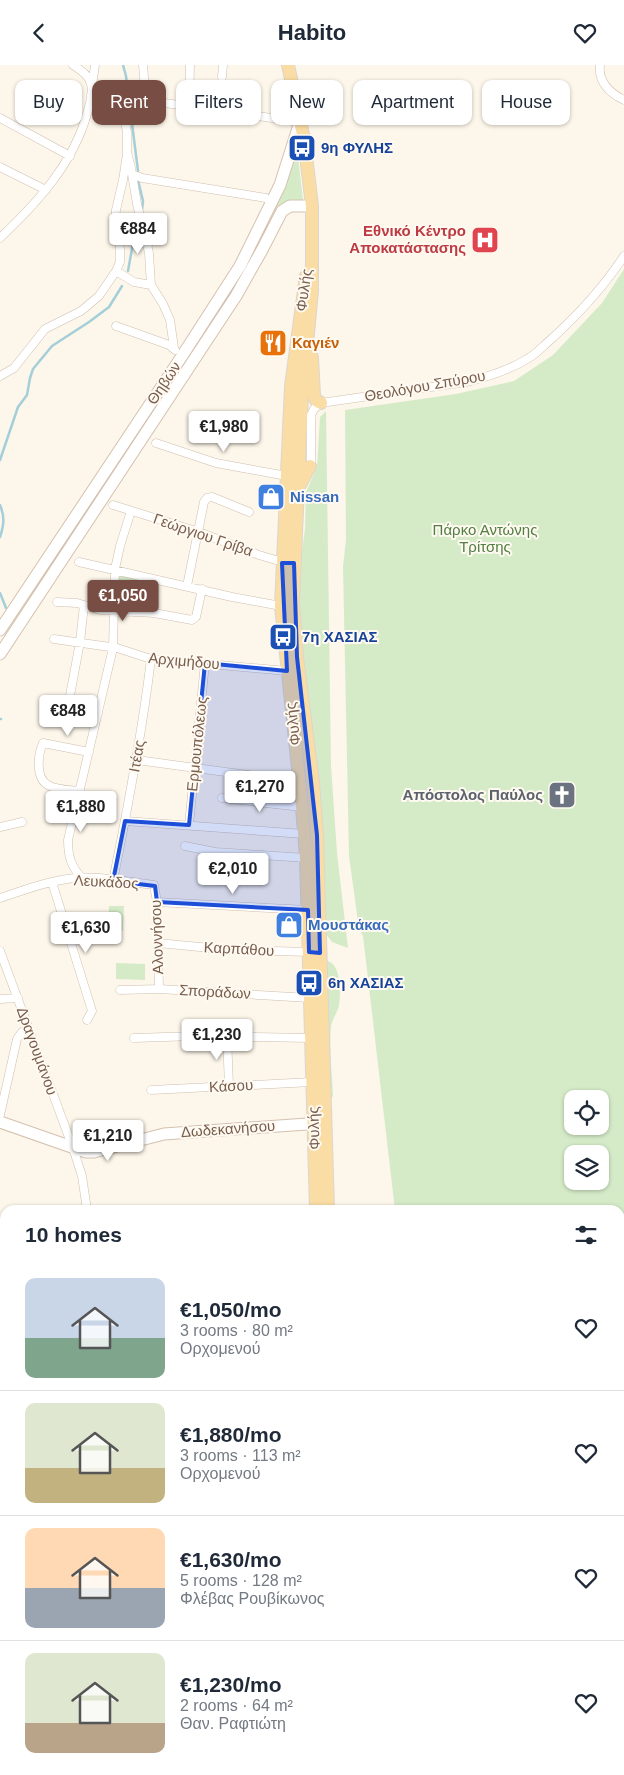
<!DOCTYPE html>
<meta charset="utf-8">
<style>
body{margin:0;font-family:Arial,sans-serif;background:#f6f6f7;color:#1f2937;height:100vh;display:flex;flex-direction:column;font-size:19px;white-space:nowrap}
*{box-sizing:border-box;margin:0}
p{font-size:16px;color:#747a83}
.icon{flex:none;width:28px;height:28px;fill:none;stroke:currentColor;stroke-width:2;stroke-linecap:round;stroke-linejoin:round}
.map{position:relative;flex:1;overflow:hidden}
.side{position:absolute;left:0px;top:1140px;width:625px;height:570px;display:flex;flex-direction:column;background:#fff;border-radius:15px 15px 0 0;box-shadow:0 1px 4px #0004}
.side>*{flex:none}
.guide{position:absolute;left:15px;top:15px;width:595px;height:45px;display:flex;gap:10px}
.buttons{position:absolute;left:564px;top:1025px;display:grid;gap:10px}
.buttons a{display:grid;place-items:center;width:45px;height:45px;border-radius:10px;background:#fff;box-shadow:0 1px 4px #0004;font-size:25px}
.price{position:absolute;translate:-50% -42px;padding:0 11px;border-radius:5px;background:#fff;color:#222;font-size:16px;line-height:32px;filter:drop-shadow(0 1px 2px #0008)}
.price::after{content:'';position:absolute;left:50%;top:30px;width:15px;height:11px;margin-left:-8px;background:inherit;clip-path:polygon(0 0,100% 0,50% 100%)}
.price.on{background:#784d43;color:#fff}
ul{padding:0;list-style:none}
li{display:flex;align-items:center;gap:15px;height:125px;padding:0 25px}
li+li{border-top:1px solid #e0e1e3}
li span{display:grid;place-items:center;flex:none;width:140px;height:100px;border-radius:10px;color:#555}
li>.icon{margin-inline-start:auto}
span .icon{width:60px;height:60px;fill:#fffc;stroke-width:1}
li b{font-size:21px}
h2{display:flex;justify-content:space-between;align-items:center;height:60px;padding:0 25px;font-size:21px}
.pill{padding:0 18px;border-radius:10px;background:#fff;box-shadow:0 1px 4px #0004;font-size:18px;line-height:45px}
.pill.on{background:#784d43;color:#fff}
header{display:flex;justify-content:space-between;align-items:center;height:65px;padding:0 25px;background:#fff;font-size:22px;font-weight:700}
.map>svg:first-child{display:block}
.green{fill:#d5ebc8;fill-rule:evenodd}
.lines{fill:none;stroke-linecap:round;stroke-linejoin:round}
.stream{stroke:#a4cfd9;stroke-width:2.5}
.street-casing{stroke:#cfbfaf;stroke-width:9}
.secondary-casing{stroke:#d5c1af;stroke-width:13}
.primary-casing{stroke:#dcd5d1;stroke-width:14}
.street{stroke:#fff;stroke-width:8}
.secondary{stroke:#fff;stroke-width:11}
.primary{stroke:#fadda4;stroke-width:12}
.marked{fill:#1d4ed8;fill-opacity:0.2;stroke:#1d4ed8;stroke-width:4;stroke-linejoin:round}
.labels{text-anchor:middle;stroke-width:4;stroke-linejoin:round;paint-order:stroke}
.transit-label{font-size:15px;font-weight:bold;fill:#164399;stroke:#fffaf1;text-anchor:start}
.health-label{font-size:15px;font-weight:bold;fill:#be3a42;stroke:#fffaf1;text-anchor:end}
.street-label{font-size:15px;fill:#785e4d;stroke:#fffaf1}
.food-label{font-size:15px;font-weight:bold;fill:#c56008;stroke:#fffaf1;text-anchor:start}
.shop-label{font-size:15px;font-weight:bold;fill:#366cbe;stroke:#fffaf1;text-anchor:start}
.park-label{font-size:15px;fill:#537e44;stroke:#fffaf1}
.worship-label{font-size:15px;font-weight:bold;fill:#5b616d;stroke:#fffaf1;text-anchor:end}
</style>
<header><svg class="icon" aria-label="back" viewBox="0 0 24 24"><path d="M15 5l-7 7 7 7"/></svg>Habito<svg class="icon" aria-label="heart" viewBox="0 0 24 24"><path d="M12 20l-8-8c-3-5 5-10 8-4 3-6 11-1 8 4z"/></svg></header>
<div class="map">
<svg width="624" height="1710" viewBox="0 0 624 1710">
<rect width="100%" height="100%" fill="#fdf6ea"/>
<!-- green -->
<path class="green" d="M294 91H298L303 135 277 147 275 146Z
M624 204V1710H420V1705H620V1145H395L363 871 359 864 349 791 343 501 346 475 345 345 456 329 514 316 553 290 602 238ZM572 1034H600V1061H572ZM572 1089H600V1116H572Z
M326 346 331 701 337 788 348 883 332 877 326 869 299 538V507L305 464 306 427 317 402 320 352Z
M117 509 156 516 157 519 152 544 117 541Z
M109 841H124L123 866 108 865Z
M327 896C341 898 341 928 339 940 338 947 332 954 331 962 329 984 332 1008 333 1031L330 1034Z
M116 898 145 899V915L116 914Z"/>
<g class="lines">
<!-- stream -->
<path class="stream" d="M123 0 126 11 138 106
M130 168C131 158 134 152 142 145L143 136 138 115
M128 206 133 178
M0 395 18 342 27 330 30 313 33 304 52 281 89 257 109 242 122 221
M0 440C5 452 4 460 0 472
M0 528 6 543
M0 654H1"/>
<defs>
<path id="street" d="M143 0 146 36
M600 0C598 17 610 28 624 35
M222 12 223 0
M92 20 95 0
M91 30 136 34 300 57
M189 42 190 0
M0 53 70 91
M128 91 131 103 137 139 149 188 151 220 163 239 170 255 174 283
M0 102 46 125
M132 109 142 113 266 133 272 137
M118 167 148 180
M0 173C37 138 73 99 87 49 89 40 94 29 91 19 89 10 80 5 73 0
M116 206 134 217 151 220
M116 261 169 280 175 285
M0 311 14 303 45 264 81 246 99 231 116 206 120 197V184L115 156 116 145 123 115 127 89V67L120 33
M156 378 216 398 287 411
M308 404 311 400V350L314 344 321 338 466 317C487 312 508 306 527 294 535 290 541 283 548 277 576 252 603 223 624 191
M113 440 199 467 259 490 286 498
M79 497 232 532 281 541
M187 521 204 437 207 433 212 432 249 447
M57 537 77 538 100 545 154 548 192 555 196 552 202 524
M54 574 117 583 151 594 287 606
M46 636 98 648
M68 641 80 577 84 540
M137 695 299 717
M80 726C71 725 55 725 48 720 35 713 38 689 43 678L89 687
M222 733 302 742
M125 756 304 769
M189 760 205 598
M0 762 22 757
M185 781 215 787 306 793
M82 813C71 802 68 791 68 775L113 583 115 504 120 481 131 446
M113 816C128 742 142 669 151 594
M52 817 92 946 87 955
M0 833C25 825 50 815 76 813 101 811 129 817 154 820L157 837 159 924
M157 837 308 845
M158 878 231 885 310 887
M0 886 73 1083 82 1111 87 1145
M120 925 159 924 310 933
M0 934 18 933
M227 971 229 1021
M134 973 195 971 310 973
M151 1025 312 1017
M0 1050 17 974 22 967 28 963
M0 1187 5 1188
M0 1245 5 1246
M0 1279 5 1280
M0 1333 5 1334
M0 1358 5 1349
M0 1366 5 1367
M0 1454 5 1455
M0 1497 5 1498
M0 1547 5 1548
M65 1705 66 1710
M172 1710 173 1705
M215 1710 244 1705"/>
<path id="secondary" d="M0 565 182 291 240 201 280 120 300 57
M0 589 236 231 262 185 282 146 290 141H312
M0 1057 86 1087H94L164 1069 321 1058
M0 1405 5 1406
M0 1588 5 1589
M0 1597 5 1598"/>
<path id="primary" d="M288 0 304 74 312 141V226L302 331 293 537 297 592 313 717 317 770 328 1145
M306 211 291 321 281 541 302 742 306 793 316 1145
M312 292 314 331 316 335 321 338
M300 420 310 401
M346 1705V1710
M358 1705V1710"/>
</defs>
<!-- street casing -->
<use href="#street" class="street-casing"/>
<!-- secondary casing -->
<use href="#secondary" class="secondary-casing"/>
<!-- primary casing -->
<use href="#primary" class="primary-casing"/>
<!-- street -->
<use href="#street" class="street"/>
<!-- secondary -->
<use href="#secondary" class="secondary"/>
<!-- primary -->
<use href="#primary" class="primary"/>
</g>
<!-- marked area -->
<path class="marked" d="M282 498H294L297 592 317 770 320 888 309 887 308 845 157 837 155 821 113 816 125 756 189 760 205 598 287 606Z"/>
<!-- icons -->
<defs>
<symbol id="bus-square" viewBox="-11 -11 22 22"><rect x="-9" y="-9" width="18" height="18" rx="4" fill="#1a4fb4" stroke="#fffaf1"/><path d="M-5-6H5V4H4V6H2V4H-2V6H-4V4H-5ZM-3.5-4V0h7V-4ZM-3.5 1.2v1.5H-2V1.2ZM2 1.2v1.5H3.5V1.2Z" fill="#fff"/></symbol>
<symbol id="hospital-square" viewBox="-11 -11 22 22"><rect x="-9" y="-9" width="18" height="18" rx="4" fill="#e0444e" stroke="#fffaf1"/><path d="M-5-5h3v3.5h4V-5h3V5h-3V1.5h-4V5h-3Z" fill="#fff"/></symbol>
<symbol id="restaurant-square" viewBox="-11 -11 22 22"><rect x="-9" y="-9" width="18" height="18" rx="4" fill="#e8710a" stroke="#fffaf1"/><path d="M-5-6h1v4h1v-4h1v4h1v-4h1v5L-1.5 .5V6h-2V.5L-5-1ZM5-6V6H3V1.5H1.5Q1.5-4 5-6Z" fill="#fff"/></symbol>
<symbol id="shop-square" viewBox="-11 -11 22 22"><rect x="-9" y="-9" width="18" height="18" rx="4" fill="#3f7fe0" stroke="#fffaf1"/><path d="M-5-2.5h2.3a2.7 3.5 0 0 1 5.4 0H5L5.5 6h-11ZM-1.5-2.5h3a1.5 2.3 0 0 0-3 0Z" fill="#fff"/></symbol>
<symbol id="church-square" viewBox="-11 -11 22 22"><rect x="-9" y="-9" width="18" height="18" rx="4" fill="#6b7280" stroke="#fffaf1"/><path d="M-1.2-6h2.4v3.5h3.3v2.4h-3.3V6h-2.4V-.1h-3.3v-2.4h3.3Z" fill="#fff"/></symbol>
</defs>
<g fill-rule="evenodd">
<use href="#bus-square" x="286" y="67" width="32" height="32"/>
<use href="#hospital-square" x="469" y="159" width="32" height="32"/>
<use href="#restaurant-square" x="257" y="262" width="32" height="32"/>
<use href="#shop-square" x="255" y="416" width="32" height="32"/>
<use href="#bus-square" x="267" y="556" width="32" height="32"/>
<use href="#church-square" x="546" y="714" width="32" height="32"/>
<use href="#shop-square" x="273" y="844" width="32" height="32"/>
<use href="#bus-square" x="293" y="902" width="32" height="32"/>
</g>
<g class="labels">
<!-- transit labels -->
<g class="transit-label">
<text x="321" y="88">9η ΦΥΛΗΣ</text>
<text x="302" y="577">7η ΧΑΣΙΑΣ</text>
<text x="328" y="923">6η ΧΑΣΙΑΣ</text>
</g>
<!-- health labels -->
<g class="health-label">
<text x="466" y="171">Εθνικό Κέντρο<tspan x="466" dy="17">Αποκατάστασης</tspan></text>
</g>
<!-- street labels -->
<g class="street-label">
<text transform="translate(304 225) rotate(-82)" y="5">Φυλής</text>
<text transform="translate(164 318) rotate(-56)" y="5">Θηβών</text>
<text transform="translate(425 321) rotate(-10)" y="5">Θεολόγου Σπύρου</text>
<text transform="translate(203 470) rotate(19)" y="5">Γεώργιου Γρίβα</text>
<text transform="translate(184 596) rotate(5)" y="5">Αρχιμήδου</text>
<text transform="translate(293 659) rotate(-97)" y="5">Φυλής</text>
<text transform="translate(197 679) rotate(-84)" y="5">Ερμουπόλεως</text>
<text transform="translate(137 691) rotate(-80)" y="5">Ιτέας</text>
<text transform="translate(106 817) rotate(3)" y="5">Λευκάδος</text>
<text transform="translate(157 872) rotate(-92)" y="5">Αλοννήσου</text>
<text transform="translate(239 884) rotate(3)" y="5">Καρπάθου</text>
<text transform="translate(215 927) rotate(3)" y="5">Σποράδων</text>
<text transform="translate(37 986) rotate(70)" y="5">Δραγουμάνου</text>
<text transform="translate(231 1021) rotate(-3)" y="5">Κάσου</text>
<text transform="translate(314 1063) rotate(-92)" y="5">Φυλής</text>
<text transform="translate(228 1064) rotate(-4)" y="5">Δωδεκανήσου</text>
</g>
<!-- food labels -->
<g class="food-label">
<text x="292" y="283">Καγιέν</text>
</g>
<!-- shop labels -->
<g class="shop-label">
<text x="290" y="437">Nissan</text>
<text x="308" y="865">Μουστάκας</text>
</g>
<!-- park labels -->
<g class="park-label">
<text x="485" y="470">Πάρκο Αντώνης<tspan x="485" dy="17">Τρίτσης</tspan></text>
</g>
<!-- worship labels -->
<g class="worship-label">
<text x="543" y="735">Απόστολος Παύλος</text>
</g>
</g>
</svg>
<div class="buttons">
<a><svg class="icon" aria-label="locate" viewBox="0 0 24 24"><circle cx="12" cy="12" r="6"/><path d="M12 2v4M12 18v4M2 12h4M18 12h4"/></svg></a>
<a><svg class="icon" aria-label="layers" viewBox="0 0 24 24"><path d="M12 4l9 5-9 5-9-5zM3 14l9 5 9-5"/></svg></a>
</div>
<b class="price" style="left:138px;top:190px">€884</b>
<b class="price" style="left:224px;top:388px">€1,980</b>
<b class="price on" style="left:123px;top:557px">€1,050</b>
<b class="price" style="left:68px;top:672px">€848</b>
<b class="price" style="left:260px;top:748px">€1,270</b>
<b class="price" style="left:81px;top:768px">€1,880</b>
<b class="price" style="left:233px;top:830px">€2,010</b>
<b class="price" style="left:86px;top:889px">€1,630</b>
<b class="price" style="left:217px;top:996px">€1,230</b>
<b class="price" style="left:108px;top:1097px">€1,210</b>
<div class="guide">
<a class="pill">Buy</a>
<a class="pill on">Rent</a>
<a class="pill">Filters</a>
<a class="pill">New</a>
<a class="pill">Apartment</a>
<a class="pill">House</a>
</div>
<section class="side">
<h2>10 homes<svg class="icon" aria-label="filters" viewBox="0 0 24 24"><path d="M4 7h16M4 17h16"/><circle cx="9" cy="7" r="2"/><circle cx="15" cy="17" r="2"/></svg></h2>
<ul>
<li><span style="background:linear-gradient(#c9d6e8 60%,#7fa58c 0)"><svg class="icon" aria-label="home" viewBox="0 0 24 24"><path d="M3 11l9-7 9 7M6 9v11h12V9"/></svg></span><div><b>€1,050/mo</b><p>3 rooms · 80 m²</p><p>Ορχομενού</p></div><svg class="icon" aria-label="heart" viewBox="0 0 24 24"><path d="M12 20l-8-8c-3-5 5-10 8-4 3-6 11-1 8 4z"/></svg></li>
<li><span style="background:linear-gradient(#dfe7d0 65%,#c2b280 0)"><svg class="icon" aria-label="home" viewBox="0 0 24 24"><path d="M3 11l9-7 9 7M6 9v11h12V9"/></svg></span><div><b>€1,880/mo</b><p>3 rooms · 113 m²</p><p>Ορχομενού</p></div><svg class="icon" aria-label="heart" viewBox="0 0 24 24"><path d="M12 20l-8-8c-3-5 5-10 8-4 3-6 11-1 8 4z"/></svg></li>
<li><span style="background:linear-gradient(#ffd9b3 60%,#9aa5b1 0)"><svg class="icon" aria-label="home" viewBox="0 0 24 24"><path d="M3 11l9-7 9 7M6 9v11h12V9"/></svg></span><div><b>€1,630/mo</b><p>5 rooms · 128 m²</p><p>Φλέβας Ρουβίκωνος</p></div><svg class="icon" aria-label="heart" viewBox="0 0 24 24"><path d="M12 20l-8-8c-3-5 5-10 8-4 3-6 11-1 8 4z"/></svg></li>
<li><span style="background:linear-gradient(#dfe7d0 70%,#b9a48a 0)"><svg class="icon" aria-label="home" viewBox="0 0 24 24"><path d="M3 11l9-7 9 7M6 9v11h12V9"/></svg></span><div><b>€1,230/mo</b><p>2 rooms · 64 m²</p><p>Θαν. Ραφτιώτη</p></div><svg class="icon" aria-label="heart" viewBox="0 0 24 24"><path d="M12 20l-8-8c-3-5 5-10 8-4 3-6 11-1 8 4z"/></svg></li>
</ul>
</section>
</div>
